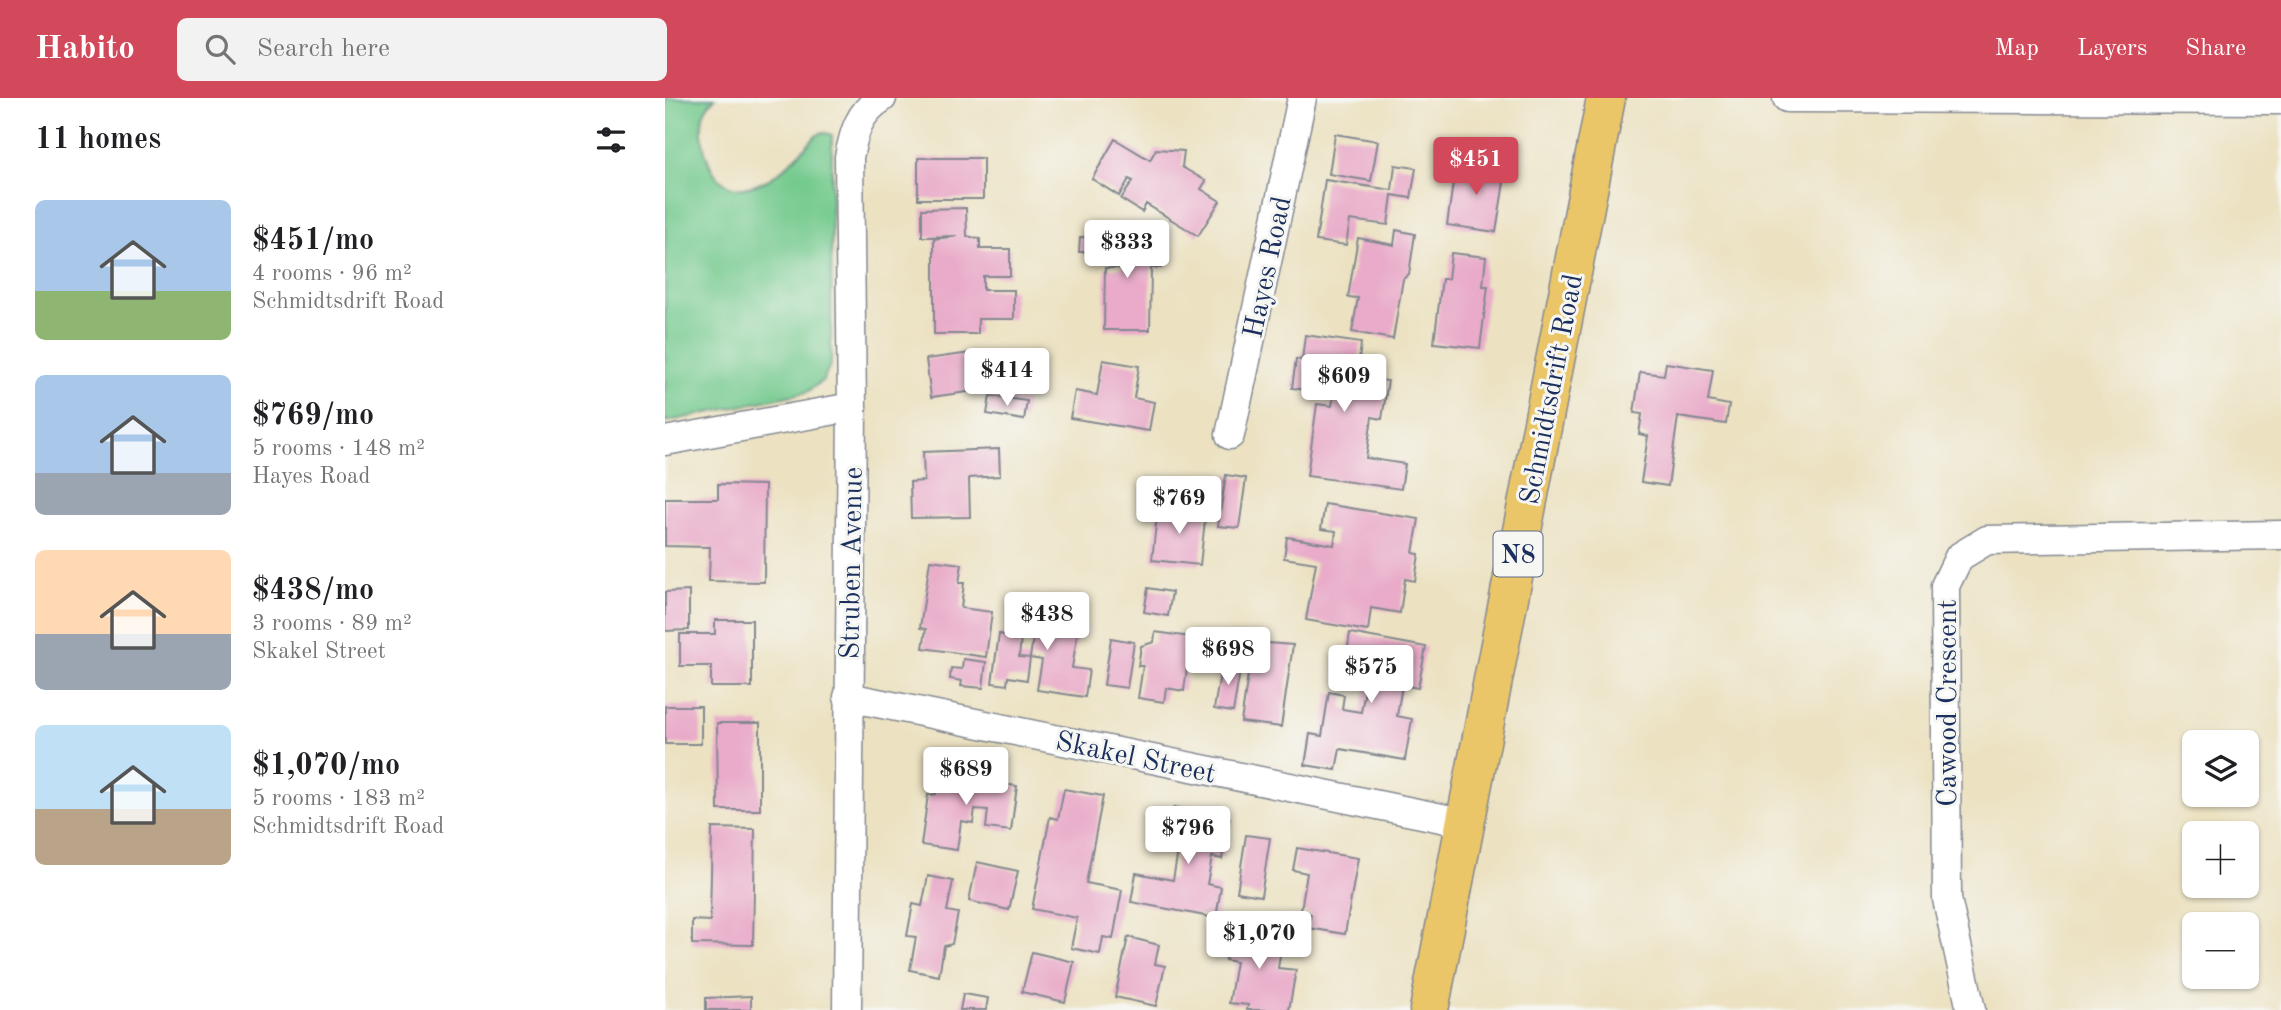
<!DOCTYPE html>
<meta charset="utf-8">
<style>
body{margin:0;font-family:"Old Standard TT",serif;background:#f2f2f2;color:#202124;height:100vh;display:flex;flex-direction:column;font-size:26px;white-space:nowrap}
*{box-sizing:border-box;margin:0}
p{font-size:23px;color:#757577}
.icon{flex:none;width:38px;height:38px;fill:none;stroke:currentColor;stroke-width:2;stroke-linecap:round;stroke-linejoin:round}
.map{position:relative;flex:1;overflow:hidden}
.panel{display:flex;flex-direction:column;background:#fff;width:665px}
.panel>*{flex:none}
.fabs{position:absolute;left:1517px;top:632px;display:grid;gap:14px}
.fabs a{display:grid;place-items:center;width:77px;height:77px;border-radius:10px;background:#fff;box-shadow:0 2px 5px #0004;font-size:35px}
.price{position:absolute;translate:-50% -60px;padding:0 16px;border-radius:7px;background:#fff;color:#222;font-size:23px;line-height:46px;filter:drop-shadow(0 2px 4px #0008)}
.price::after{content:'';position:absolute;left:50%;top:42px;width:21px;height:16px;margin-left:-10px;background:inherit;clip-path:polygon(0 0,100% 0,50% 100%)}
.price.on{background:#d1495b;color:#fff}
ul{padding:0;list-style:none}
li{display:flex;align-items:center;gap:21px;height:175px;padding:0 35px}
li span{display:grid;place-items:center;flex:none;width:196px;height:140px;border-radius:10px;color:#555}
li>.icon{margin-inline-start:auto}
span .icon{width:84px;height:84px;fill:#fffc;stroke-width:1}
li b{font-size:30px}
h2{display:flex;justify-content:space-between;align-items:center;height:84px;padding:0 35px;font-size:30px}
header{display:flex;align-items:center;gap:42px;box-sizing:border-box;height:98px;padding:0 35px;background:#d1495b;color:#fff}
header strong{font-size:33px}
nav{display:flex;gap:38px;margin-inline-start:auto;font-size:24px}
.search{width:490px;height:63px;background:#f2f2f2;display:flex;align-items:center;gap:18px;box-sizing:border-box;padding:0 24px;border-radius:10px;color:#757577;font-size:26px}
main{display:flex;flex:1;min-height:0}
.map>svg:first-child{display:block}
.green{fill:#74ca8e;stroke:#487c76;stroke-width:2}
.building{fill:#e9abc9}
.lines{fill:none;stroke-linecap:round;stroke-linejoin:round}
.minor-casing{stroke:#848890;stroke-width:31}
.highway-casing{stroke:#848890;stroke-width:41}
.minor{stroke:#fff;stroke-width:28}
.highway{stroke:#ebc669;stroke-width:38}
.labels{text-anchor:middle;stroke-width:6;stroke-linejoin:round;paint-order:stroke}
.shield{fill:#f6f6f2;stroke:#5d6b8a;stroke-width:2}
.shield-label{font-size:26px;font-weight:bold;fill:#1b2f5e}
.street-label{font-size:28px;fill:#1b2f5e;stroke:#f6f6f2}
</style>
<header>
<strong>Habito</strong>
<div class="search"><svg class="icon" aria-label="search" viewBox="0 0 24 24"><circle cx="10" cy="10" r="6"/><path d="M15 15l6 6"/></svg>Search here</div>
<nav><a>Map</a><a>Layers</a><a>Share</a></nav>
</header>
<main>
<section class="panel">
<h2>11 homes<svg class="icon" aria-label="filters" viewBox="0 0 24 24"><path d="M4 7h16M4 17h16"/><circle cx="9" cy="7" r="2"/><circle cx="15" cy="17" r="2"/></svg></h2>
<ul>
<li><span style="background:linear-gradient(#a9c7e8 65%,#8fb573 0)"><svg class="icon" aria-label="home" viewBox="0 0 24 24"><path d="M3 11l9-7 9 7M6 9v11h12V9"/></svg></span><div><b>$451/mo</b><p>4 rooms · 96 m²</p><p>Schmidtsdrift Road</p></div></li>
<li><span style="background:linear-gradient(#a9c7e8 70%,#9aa5b1 0)"><svg class="icon" aria-label="home" viewBox="0 0 24 24"><path d="M3 11l9-7 9 7M6 9v11h12V9"/></svg></span><div><b>$769/mo</b><p>5 rooms · 148 m²</p><p>Hayes Road</p></div></li>
<li><span style="background:linear-gradient(#ffd9b3 60%,#9aa5b1 0)"><svg class="icon" aria-label="home" viewBox="0 0 24 24"><path d="M3 11l9-7 9 7M6 9v11h12V9"/></svg></span><div><b>$438/mo</b><p>3 rooms · 89 m²</p><p>Skakel Street</p></div></li>
<li><span style="background:linear-gradient(#bfe0f5 60%,#b9a48a 0)"><svg class="icon" aria-label="home" viewBox="0 0 24 24"><path d="M3 11l9-7 9 7M6 9v11h12V9"/></svg></span><div><b>$1,070/mo</b><p>5 rooms · 183 m²</p><p>Schmidtsdrift Road</p></div></li>
</ul>
</section>
<div class="map">
<svg width="1616" height="912" viewBox="0 0 1616 912">
<rect width="100%" height="100%" fill="#f6f6f2"/>
<filter id="ink" filterUnits="userSpaceOnUse"><feTurbulence type="fractalNoise" baseFrequency=".0143" numOctaves="2"/><feDisplacementMap in="SourceGraphic" scale="14" xChannelSelector="R" yChannelSelector="G"/><feConvolveMatrix kernelMatrix="1 2 1 2 8 2 1 2 1" color-interpolation-filters="sRGB"/></filter>
<filter id="wash" filterUnits="userSpaceOnUse"><feTurbulence type="fractalNoise" baseFrequency=".00686" numOctaves="4" result="noise"/><feDisplacementMap in="SourceGraphic" scale="28" xChannelSelector="R" yChannelSelector="G"/><feGaussianBlur stdDeviation="1.57" result="paint"/><feColorMatrix in="noise" values="0 0 0 0 0 0 0 0 0 0 0 0 0 0 0 0 0 1.4 0 .05"/><feComposite in="paint" operator="in"/></filter>
<g filter="url(#wash)">
<rect width="100%" height="100%" fill="#ece2c2"/>
<!-- green -->
<path class="green" d="M0 0H50C45 5 40 10 38 18 33 43 45 93 78 90 111 86 130 59 152 37L158 34 167 37 166 265 158 282 142 294 0 324Z"/>
<g id="blocks">
<!-- building -->
<path class="building" d="M670 36 713 43 706 83 664 76Z
M450 41 485 62 491 51 519 53 517 69 541 83 536 91 555 103 533 138 481 106 477 114 456 101 468 83 464 81 454 98 427 81Z
M253 60H318V101H253Z
M791 64 841 72 831 134 782 127Z
M730 67 751 70 746 100 727 97 723 127 685 122 681 147 651 143 660 82 727 92Z
M301 110 302 138 315 141V151H345V178H318V192H349V221H313V236H269V141L292 138 257 139V111Z
M731 132 750 136 744 176 738 181 728 241 687 234 693 200 683 199 693 140 729 147Z
M415 139 496 141V170H486L485 232H439L440 170H458L459 154H414Z
M786 155 821 159 818 188H823L815 250 769 245 777 181H783Z
M640 237 696 245 692 279 723 283 717 321 707 319 701 360 740 366 736 391 642 378 652 306 667 308 669 296 627 290 631 261 637 262Z
M313 254 317 292 266 299 261 261Z
M438 262 474 268 469 300 489 304 484 333 405 320 410 293 432 297Z
M1001 265 1048 272 1043 303 1064 307 1061 326 1013 319 1003 388 976 384 983 338 974 336 977 316 969 315 975 274 999 277Z
M325 298 362 303 359 322 322 316Z
M334 351 335 378 304 380 305 419 246 420 245 384 259 383 258 354Z
M561 377 581 380 574 430 553 428Z
M53 386 100 387 99 484 44 483 45 449 0 448V401H53Z
M660 406 754 421 748 455 754 456 750 483 740 481 735 515 706 510 703 533 641 522 651 465 619 460 622 439 669 447 671 433 656 431Z
M493 408 541 413 535 467 487 462Z
M265 462 297 466 294 485H299L296 510 327 514 321 559 258 550 261 531 255 530Z
M483 490 507 494 503 518 479 514Z
M24 493V532L0 533V494Z
M380 501 417 507 407 570 424 572 420 599 372 592 377 562 365 560 362 582 343 579 342 587 327 585 334 536 356 540 354 559 365 560 371 520 377 521Z
M50 522H87V589H46V568H15V536H50Z
M490 534 526 539 519 593 501 590 499 604 473 600 478 568H473L476 548 489 544Z
M685 535 761 549 753 590 737 587 732 618 747 621 740 662 675 651 671 672 640 667 645 636 657 638 664 594 679 597 677 611 696 614 703 576 696 575 699 557 682 555Z
M446 540 469 544 462 590 439 587Z
M602 545 628 547 616 629 576 624 587 549 600 551Z
M298 561 321 564 318 590 296 588 297 583 285 581 286 570 297 571Z
M557 564 576 567 568 614 549 611Z
M0 608H36V646H0Z
M52 625H95V712H53Z
M274 672 332 680 331 685 352 688 346 733 321 730 323 712 310 711 308 725 296 723 292 752 256 747 263 697 271 696Z
M399 691 438 698 421 785 457 792 448 841 438 839 435 856 406 850 412 820 367 811 385 719 393 721Z
M509 709 565 720 557 761 547 759 542 786 556 789 551 820 466 804 471 775 508 782 514 747 502 745Z
M47 730 90 731 88 847 27 846V822L45 823Z
M581 737 605 740 596 798 572 794Z
M632 750 693 760 680 836 643 830 646 816 636 812 642 775 628 772Z
M312 764 353 773 344 812 304 803Z
M263 778 288 783 282 813 293 815 287 846 279 848 274 878 245 872 251 839 242 838 248 806 257 808Z
M565 829 618 837 613 870 631 872 624 912H582L583 907 564 905 571 864 560 862Z
M463 839 494 847 490 866 500 868 491 908 450 899Z
M367 854 409 864 400 904 357 894Z
M298 896 323 900 321 912H295Z
M86 898V912H41V900Z"/>
</g>
</g>
<g filter="url(#ink)">
<use href="#blocks" fill-opacity="0" stroke="#848890" stroke-width="2"/>
<g class="lines">
<defs>
<path id="minor" d="M1122 0 1616 2
M565 337 637 0
M0 343 187 309
M183 599 801 725
M182 912 187 309 184 59C189 34 194 14 217 0
M1306 912 1282 801 1280 488 1294 459 1322 442 1616 437"/>
<path id="highway" d="M764 912 941 0"/>
</defs>
<!-- minor casing -->
<use href="#minor" class="minor-casing"/>
<!-- highway casing -->
<use href="#highway" class="highway-casing"/>
<!-- minor -->
<use href="#minor" class="minor"/>
<!-- highway -->
<use href="#highway" class="highway"/>
</g>
</g>
<g class="labels">
<!-- shield labels -->
<rect class="shield" x="828.5" y="433.5" width="49" height="45" rx="5"/>
<g class="shield-label">
<text x="853" y="465">N8</text>
</g>
<!-- street labels -->
<g class="street-label">
<text transform="translate(601 169) rotate(-78)" y="10">Hayes Road</text>
<text transform="translate(885 291) rotate(-79)" y="10">Schmidtsdrift Road</text>
<text transform="translate(185 465) rotate(-89)" y="10">Struben Avenue</text>
<text transform="translate(1281 605) rotate(-90)" y="10">Cawood Crescent</text>
<text transform="translate(471 658) rotate(12)" y="10">Skakel Street</text>
</g>
</g>
</svg>
<div class="fabs">
<a><svg class="icon" aria-label="layers" viewBox="0 0 24 24"><path d="M12 4l9 5-9 5-9-5zM3 14l9 5 9-5"/></svg></a>
<a>+</a>
<a>−</a>
</div>
<b class="price on" style="left:811px;top:99px">$451</b>
<b class="price" style="left:462px;top:182px">$333</b>
<b class="price" style="left:342px;top:310px">$414</b>
<b class="price" style="left:679px;top:316px">$609</b>
<b class="price" style="left:514px;top:438px">$769</b>
<b class="price" style="left:382px;top:554px">$438</b>
<b class="price" style="left:563px;top:589px">$698</b>
<b class="price" style="left:706px;top:607px">$575</b>
<b class="price" style="left:301px;top:709px">$689</b>
<b class="price" style="left:523px;top:768px">$796</b>
<b class="price" style="left:594px;top:873px">$1,070</b>
</div>
</main>
